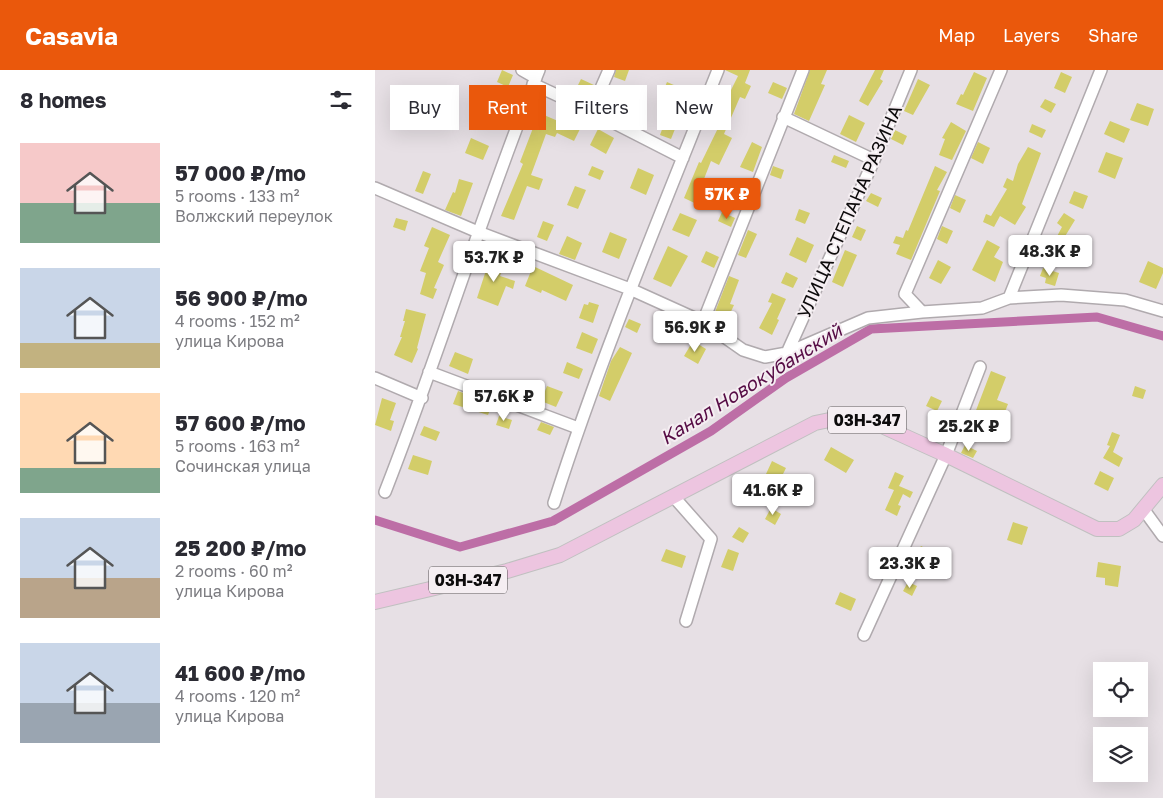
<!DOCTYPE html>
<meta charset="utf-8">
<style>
body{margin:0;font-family:"Golos Text",sans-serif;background:#f2f2f3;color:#2b2b33;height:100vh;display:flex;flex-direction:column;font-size:19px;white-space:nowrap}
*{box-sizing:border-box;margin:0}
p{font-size:16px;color:#7c7c81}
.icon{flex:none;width:28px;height:28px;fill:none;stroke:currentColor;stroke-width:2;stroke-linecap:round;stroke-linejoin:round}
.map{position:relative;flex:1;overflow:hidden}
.side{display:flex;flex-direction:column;background:#fff;width:375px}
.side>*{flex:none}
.top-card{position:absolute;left:15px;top:15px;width:475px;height:45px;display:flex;gap:10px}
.buttons{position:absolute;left:718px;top:592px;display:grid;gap:10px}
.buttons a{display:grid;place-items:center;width:55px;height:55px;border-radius:0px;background:#fff;box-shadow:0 5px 20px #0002;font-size:25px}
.price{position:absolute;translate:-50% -42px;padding:0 11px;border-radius:5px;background:#fff;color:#222;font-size:16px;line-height:32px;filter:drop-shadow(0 1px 2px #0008)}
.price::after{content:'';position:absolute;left:50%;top:30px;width:15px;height:11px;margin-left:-8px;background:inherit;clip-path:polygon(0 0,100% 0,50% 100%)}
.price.on{background:#ea580c;color:#fff}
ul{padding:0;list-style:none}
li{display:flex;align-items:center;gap:15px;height:125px;padding:0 20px}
li span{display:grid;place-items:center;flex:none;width:140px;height:100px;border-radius:0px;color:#555}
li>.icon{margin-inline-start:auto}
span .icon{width:60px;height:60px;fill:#fffc;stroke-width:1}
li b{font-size:21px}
h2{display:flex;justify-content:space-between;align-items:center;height:60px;padding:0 20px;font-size:21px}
.pill{padding:0 18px;border-radius:0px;background:#fff;box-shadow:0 5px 20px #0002;font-size:18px;line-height:45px}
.pill.on{background:#ea580c;color:#fff}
header{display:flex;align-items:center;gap:30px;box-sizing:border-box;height:70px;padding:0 25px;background:#ea580c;color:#fff}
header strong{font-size:24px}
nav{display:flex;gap:28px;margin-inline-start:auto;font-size:18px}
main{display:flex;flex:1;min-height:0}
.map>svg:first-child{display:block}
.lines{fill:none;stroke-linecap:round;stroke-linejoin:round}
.canal{stroke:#bd6ea6;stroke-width:9}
.building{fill:#d3cd69}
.minor-casing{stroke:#b0aaae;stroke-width:14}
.major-casing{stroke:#c0c0c0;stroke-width:16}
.minor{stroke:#fff;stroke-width:11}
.major{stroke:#edc5e0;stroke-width:14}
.labels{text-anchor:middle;stroke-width:4;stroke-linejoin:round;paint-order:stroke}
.shield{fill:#f5eef2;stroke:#534f51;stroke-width:1}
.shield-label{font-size:16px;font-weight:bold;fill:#0d0b0c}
.street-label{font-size:18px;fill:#0d0b0c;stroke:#f5eef2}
.water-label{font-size:19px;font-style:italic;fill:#560c45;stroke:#f5eef2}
</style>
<header>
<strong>Casavia</strong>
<nav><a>Map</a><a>Layers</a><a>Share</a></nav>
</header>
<main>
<section class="side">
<h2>8 homes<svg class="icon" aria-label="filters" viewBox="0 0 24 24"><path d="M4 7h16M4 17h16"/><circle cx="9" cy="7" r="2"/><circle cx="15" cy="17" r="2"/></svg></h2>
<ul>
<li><span style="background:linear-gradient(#f6c9c9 60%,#7fa58c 0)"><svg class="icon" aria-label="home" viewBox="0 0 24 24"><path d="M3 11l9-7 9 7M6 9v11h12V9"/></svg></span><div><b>57 000 ₽/mo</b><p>5 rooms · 133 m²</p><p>Волжский переулок</p></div></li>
<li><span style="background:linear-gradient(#c9d6e8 75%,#c2b280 0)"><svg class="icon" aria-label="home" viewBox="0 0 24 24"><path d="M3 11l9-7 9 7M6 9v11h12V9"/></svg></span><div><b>56 900 ₽/mo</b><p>4 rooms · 152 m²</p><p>улица Кирова</p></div></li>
<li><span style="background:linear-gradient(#ffd9b3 75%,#7fa58c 0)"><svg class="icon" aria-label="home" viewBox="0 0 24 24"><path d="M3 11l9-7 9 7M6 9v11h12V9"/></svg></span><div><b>57 600 ₽/mo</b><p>5 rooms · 163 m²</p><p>Сочинская улица</p></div></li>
<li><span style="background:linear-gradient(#c9d6e8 60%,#b9a48a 0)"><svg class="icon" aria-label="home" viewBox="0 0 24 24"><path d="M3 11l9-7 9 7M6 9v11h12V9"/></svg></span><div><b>25 200 ₽/mo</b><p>2 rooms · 60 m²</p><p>улица Кирова</p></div></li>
<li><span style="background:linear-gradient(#c9d6e8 60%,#9aa5b1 0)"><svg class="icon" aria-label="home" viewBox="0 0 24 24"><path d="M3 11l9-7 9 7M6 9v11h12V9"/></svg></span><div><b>41 600 ₽/mo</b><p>4 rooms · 120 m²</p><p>улица Кирова</p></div></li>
</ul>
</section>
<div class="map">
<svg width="788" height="728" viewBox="0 0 788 728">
<rect width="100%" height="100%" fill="#e7e0e5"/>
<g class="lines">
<!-- canal -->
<path class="canal" d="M0 450 85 477 178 451 336 361 411 308 496 259 722 247 788 266"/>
</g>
<!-- building -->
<path class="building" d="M127 0 138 5 133 17 122 12Z
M241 0H254L250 11 239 7Z
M350 0H375L370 13 376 16 370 29 365 27 349 64 357 68 344 95 336 91 327 114 339 119 330 138 309 128 324 92 326 93 345 54 338 51 348 29 351 30 363 6Z
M435 0H452L446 14 450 15 434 51 419 44Z
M500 0H509L505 9 508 11 493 36 484 31Z
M599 2 612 8 598 41 581 34 586 24 588 25Z
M686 2 697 7 690 23 679 18Z
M206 9 219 15 213 27 200 21Z
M543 9 555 15 538 45 529 41Z
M292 12 317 23 308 45 292 39 297 28 287 24Z
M398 12 412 18 407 29 393 23Z
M240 25 256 32 250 47 234 40Z
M670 29 681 34 676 43 665 37Z
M762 33 779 39 773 56 755 50Z
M108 41 122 46 119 56 104 50Z
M162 42 190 54 194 46 208 53 199 71 182 63 180 67 171 64 156 105 168 109 164 120 152 116 139 150 126 146 148 94 145 92 158 58 156 57Z
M474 45 490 53 481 72 465 64Z
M735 51 755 59 749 73 729 64Z
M576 52 591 61 577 90 564 85 570 69 567 68Z
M289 54 300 59 296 69 285 65Z
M657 54 671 60 667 68 654 62Z
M223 59 239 68 231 84 215 75Z
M520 60 532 66 528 75 516 69Z
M96 68 114 76 108 90 90 83Z
M377 72 387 77 378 102 365 97Z
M603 72 615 78 608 94 596 88Z
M653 77 666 83 647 134 651 137 640 155 625 146 619 157 608 152 611 144 616 146 632 119 628 117 632 108 638 111 643 94Z
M731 82 748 88 740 109 723 102Z
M459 85 474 91 471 98 456 92Z
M217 96 229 101 225 110 213 105Z
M398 96 409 100 406 109 395 105Z
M560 96 572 102 562 120 565 121 536 190 521 184 525 175 518 173 521 166 528 168 531 160 533 161Z
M263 98 279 105 271 125 255 118Z
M48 101 56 104 48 124 40 121Z
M84 109 98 113 86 146 70 140 78 122 80 123Z
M200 116 211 120 203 139 192 135Z
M699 121 713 126 708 139 694 133Z
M496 123 507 128 503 137 491 131Z
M580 125 591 130 585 143 575 138Z
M424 139 435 143 430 154 420 150Z
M347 142 360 148 356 157 343 151Z
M305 143 322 150 314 167 297 160Z
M689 143 700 150 689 168 698 173 687 195 671 187 687 157 682 153Z
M21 148 33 151 30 161 18 157Z
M168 151 179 155 172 171 162 167Z
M482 156 491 160 486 171 477 167Z
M567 156 578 161 572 174 562 169Z
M57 157 75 165 63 192 69 195 59 218 62 219 58 229 45 224 51 203 45 201 54 178 49 176Z
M373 160 382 164 371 188 363 185Z
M235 162 252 169 244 189 227 182Z
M192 166 207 173 200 190 184 184Z
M422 167 439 175 431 193 414 185Z
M612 170 625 177 619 187 628 192 620 212 597 200Z
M293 176 313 186 296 217 278 209Z
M470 180 482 185 468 217 457 212Z
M331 181 344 187 339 198 326 192Z
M115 188 129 193 125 206 140 211 138 219 131 216 123 236 102 228Z
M563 190 576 197 566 214 554 208Z
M773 191 788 198V203L781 219 764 212Z
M158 196 198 215 191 231 167 220 166 223 150 216Z
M668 198 684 203 680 216 670 213 671 208 665 206Z
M411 202 423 208 418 218 406 213Z
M354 206 364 210 355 234 359 235 353 248 340 242Z
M397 223 411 229 402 249 404 250 397 265 384 258 397 233 393 232Z
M214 232 224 235 218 253 204 248 209 234 213 235Z
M31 239 51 244 42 278 43 279 37 293 19 285 27 267H25L30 251H28Z
M254 249 266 254 262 263 250 257Z
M207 262 223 269 217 284 201 278Z
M318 271 331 279 323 294 309 286Z
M245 277 257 283 235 331 224 326 236 291Z
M80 282 98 289 93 304 74 296Z
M192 292 208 299 204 309 188 303Z
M616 301 631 307 622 330 633 334 626 352 600 343Z
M172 316 188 322 181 337 166 331Z
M760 316 771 320 768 329 757 326Z
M83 321 117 334 113 345 78 334Z
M556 326 567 331 562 341 551 336Z
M7 328 21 333 15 350 19 351 16 361 0 355Z
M124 346 137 350 134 359 121 355Z
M166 352 179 357 175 365 162 360Z
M49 356 65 362 61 371 45 365Z
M737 362 745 365 738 382 748 388 744 397 728 388 735 376 732 375Z
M590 375 602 381 598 388 586 383Z
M456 377 479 390 471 403 449 390Z
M38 385 57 391 53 405 33 399Z
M397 391 411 398 405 410 391 404Z
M725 401 739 408 733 421 719 414Z
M520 402 529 406 524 416 538 422 535 428 528 424 523 435 526 436 522 446 510 440 519 420 513 418Z
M396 438 406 444 400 455 390 449Z
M638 452 653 457 647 475 632 470Z
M364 457 374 463 368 473 357 467Z
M546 476 558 482 553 491 541 484Z
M291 479 311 486 307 498 286 491Z
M353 479 364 483 358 501 346 497Z
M723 492 746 496 743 517 730 515V508L721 507Z
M533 512 542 516 537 526 528 521Z
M465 522 481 529 476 541 460 534Z"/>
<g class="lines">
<defs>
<path id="minor" d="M147 0 161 8
M158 14 216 41 308 88
M216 41 234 0
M408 47 499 90
M0 118 103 162 255 219 328 252 368 280 390 287 412 283 493 248 547 242 607 238 634 228 686 225 750 230 788 241
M634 228 726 0
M547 242 530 224 626 0
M328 252 428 0
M412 283 499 90 536 0
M54 302 203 358
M0 308 47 328
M10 422C65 282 108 139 164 0
M298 426 336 469 311 551
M179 433C226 286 286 143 343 0
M769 440 788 466
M489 565 571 385 605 297"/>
<path id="major" d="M0 532 132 501 185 485 440 353 469 347 496 351 571 385 722 459H744L759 450 788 415"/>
</defs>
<!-- minor casing -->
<use href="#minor" class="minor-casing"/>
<!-- major casing -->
<use href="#major" class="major-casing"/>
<!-- minor -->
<use href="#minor" class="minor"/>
<!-- major -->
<use href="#major" class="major"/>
</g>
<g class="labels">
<!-- shield labels -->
<g class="shield">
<rect x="453" y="336.5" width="78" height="27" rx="4"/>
<rect x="54" y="496.5" width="78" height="27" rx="4"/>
</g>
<g class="shield-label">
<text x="492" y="356">03Н-347</text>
<text x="93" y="516">03Н-347</text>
</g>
<!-- street labels -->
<g class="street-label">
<text transform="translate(475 142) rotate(-66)" y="6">УЛИЦА СТЕПАНА РАЗИНА</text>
</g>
<!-- water labels -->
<g class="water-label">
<text transform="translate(376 314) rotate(-32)" y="7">Канал Новокубанский</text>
</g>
</g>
</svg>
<div class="buttons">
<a><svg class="icon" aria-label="locate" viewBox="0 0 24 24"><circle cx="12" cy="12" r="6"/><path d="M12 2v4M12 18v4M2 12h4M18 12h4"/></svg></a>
<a><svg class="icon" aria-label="layers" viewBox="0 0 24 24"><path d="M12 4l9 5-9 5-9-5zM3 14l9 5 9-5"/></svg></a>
</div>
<b class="price on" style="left:352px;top:150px">57K ₽</b>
<b class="price" style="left:675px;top:207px">48.3K ₽</b>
<b class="price" style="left:119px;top:213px">53.7K ₽</b>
<b class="price" style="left:320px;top:283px">56.9K ₽</b>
<b class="price" style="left:129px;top:352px">57.6K ₽</b>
<b class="price" style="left:594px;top:382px">25.2K ₽</b>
<b class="price" style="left:398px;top:446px">41.6K ₽</b>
<b class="price" style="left:535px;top:519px">23.3K ₽</b>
<div class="top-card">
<a class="pill">Buy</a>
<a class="pill on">Rent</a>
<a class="pill">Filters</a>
<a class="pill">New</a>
</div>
</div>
</main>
